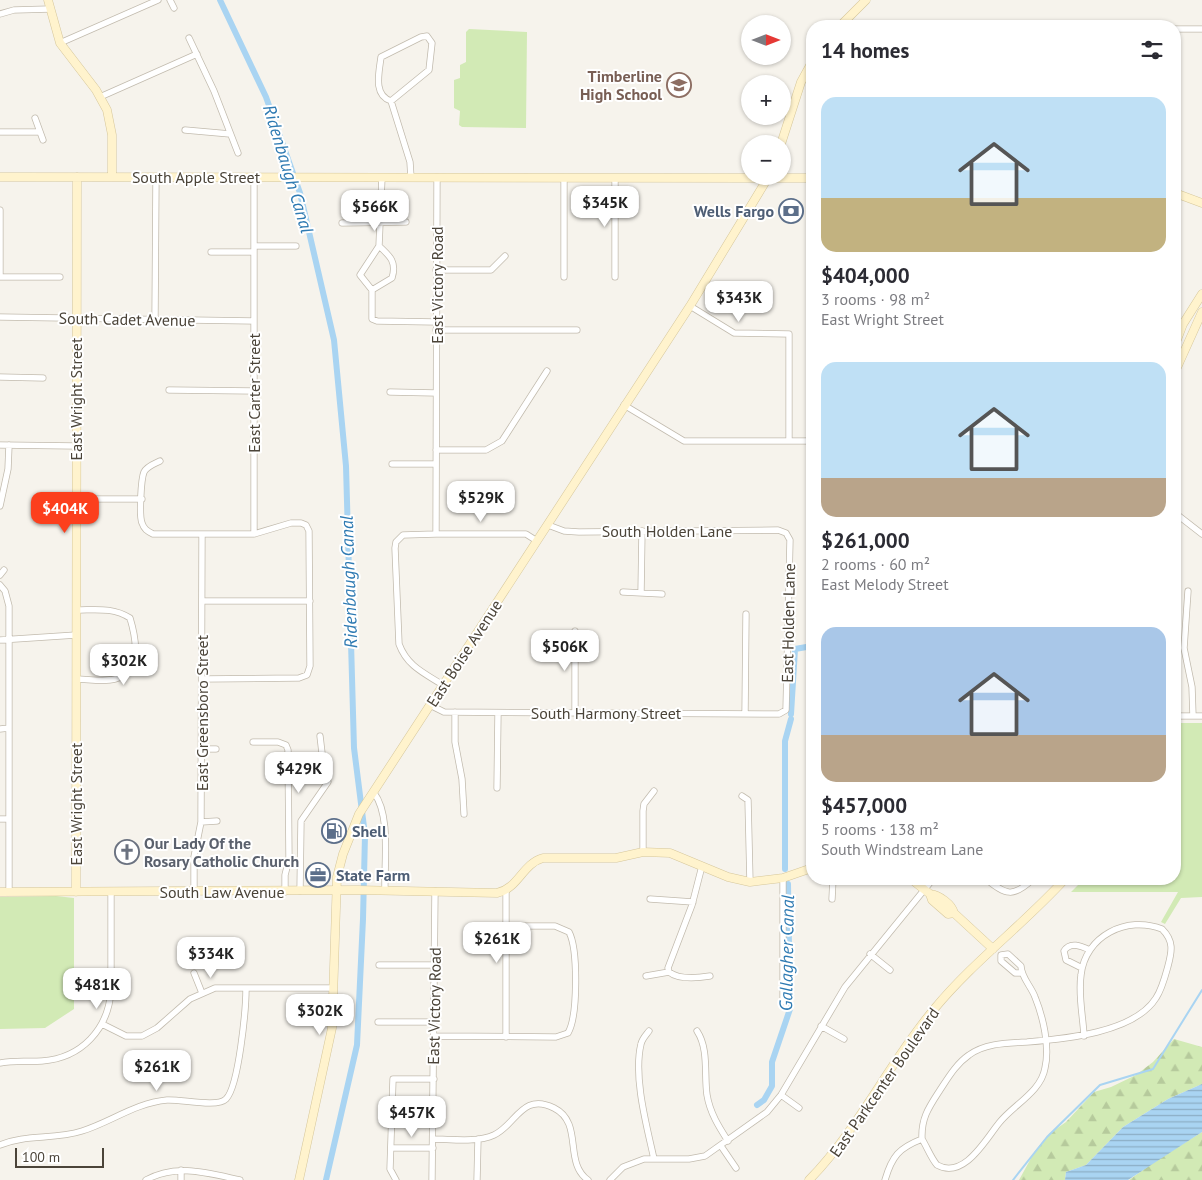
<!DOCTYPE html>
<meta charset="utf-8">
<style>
body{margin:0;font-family:"PT Sans",sans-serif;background:#f2f2f3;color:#2b2b33;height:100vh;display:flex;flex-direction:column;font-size:19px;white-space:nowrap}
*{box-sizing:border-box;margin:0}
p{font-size:16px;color:#7c7c81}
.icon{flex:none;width:28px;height:28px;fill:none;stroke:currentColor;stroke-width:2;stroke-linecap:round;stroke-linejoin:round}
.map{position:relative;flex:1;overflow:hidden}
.panel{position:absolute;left:806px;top:20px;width:375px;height:865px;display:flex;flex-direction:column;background:#fff;border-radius:20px;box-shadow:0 1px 4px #0004}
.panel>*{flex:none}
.needle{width:32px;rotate:90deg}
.buttons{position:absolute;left:741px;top:15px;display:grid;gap:10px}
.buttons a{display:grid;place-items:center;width:50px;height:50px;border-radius:50%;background:#fff;box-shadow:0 1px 4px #0004;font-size:25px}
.scale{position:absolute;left:15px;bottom:12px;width:89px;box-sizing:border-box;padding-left:5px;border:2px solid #4b4439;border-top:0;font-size:14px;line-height:18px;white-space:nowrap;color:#4b4439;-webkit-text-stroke:4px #fff;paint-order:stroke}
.price{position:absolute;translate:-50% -42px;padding:0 11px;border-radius:10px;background:#fff;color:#222;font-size:16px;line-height:32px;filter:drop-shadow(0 1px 2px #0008)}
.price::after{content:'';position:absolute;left:50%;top:30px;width:15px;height:11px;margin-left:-8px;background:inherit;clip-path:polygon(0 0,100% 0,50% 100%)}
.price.active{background:#fc3f1d;color:#fff}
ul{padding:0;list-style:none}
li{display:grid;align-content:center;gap:10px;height:265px;padding:0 15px}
li span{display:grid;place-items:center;height:155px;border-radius:15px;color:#555}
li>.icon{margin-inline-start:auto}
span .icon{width:90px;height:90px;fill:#fffc;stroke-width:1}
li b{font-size:21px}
h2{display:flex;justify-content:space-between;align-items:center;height:60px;padding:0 15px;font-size:21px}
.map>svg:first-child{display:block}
.green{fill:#d2eab5}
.forest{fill:url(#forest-firs)}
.water{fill:url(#water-rules)}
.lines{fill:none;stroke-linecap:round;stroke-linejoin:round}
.stream{stroke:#a9d4f2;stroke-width:2}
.canal{stroke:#a9d4f2;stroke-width:6}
.street-casing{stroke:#c2bbae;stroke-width:7}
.secondary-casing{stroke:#d6c79b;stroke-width:9}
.street{stroke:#fff;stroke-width:5.5}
.secondary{stroke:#fff3cd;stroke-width:8}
.labels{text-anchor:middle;stroke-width:4;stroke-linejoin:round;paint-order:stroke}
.education-label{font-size:16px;font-weight:bold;fill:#785e54;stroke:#fff;text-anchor:end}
.street-label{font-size:16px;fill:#4b4439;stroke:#fff}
.service-label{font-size:16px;font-weight:bold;fill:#4e5e75;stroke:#fff;text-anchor:start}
.worship-label{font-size:16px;font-weight:bold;fill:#5b616d;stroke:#fff;text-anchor:start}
.water-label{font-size:18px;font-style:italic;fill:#2e7ab2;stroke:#fff}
</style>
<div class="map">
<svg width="1202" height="1180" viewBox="0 0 1202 1180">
<defs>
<pattern id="forest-firs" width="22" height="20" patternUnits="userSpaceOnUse" patternTransform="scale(1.25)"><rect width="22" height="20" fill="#d2eab5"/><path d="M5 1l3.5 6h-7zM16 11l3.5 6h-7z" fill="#b6ca9c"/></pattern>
<pattern id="water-rules" width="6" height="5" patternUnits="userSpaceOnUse" patternTransform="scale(1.25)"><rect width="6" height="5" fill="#a9d4f2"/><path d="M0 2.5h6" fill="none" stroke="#8caec5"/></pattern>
</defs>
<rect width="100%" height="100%" fill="#f6f3ec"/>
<!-- green -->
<path class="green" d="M469 29 527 32 526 128 462 127 459 125 460 111 454 108V80L460 78V65L466 62V32Z
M1175 723H1202V897L1181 898 1165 924 1161 922 1178 892H1071L1084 879H1175Z
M56 896 74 898V1009L45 1028 0 1029V897Z"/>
<!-- forest -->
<path class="forest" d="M1174 1039 1202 1047V1084L1168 1099 1123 1127 1086 1165 1066 1172 1065 1180H1019L1035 1151 1049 1134 1066 1122 1094 1092 1111 1087 1136 1075 1153 1062Z
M1202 1132V1180H1129L1154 1162Z"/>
<!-- water -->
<path class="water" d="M1202 1084V1132L1128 1180H1065L1066 1172 1086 1165 1123 1127 1168 1099Z"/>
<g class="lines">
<!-- stream -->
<path class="stream" d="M1013 1180 1047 1137 1100 1085 1153 1069 1202 990"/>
<!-- canal -->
<path class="canal" d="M220 0 266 97 300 193 334 340 346 466 354 748 365 835 363 919 357 1045 326 1180
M791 714 795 649 812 646
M785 869V741L791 719
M757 1105 764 1100 772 1086V1062L790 1009 788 884"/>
<defs>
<path id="street" d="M170 0 174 8
M0 14 14 10 50 9
M1175 29H1202
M427 36 432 43 429 70 391 101C373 95 379 73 381 57L421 37Z
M189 38 214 91 238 153
M60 43 158 0
M100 97 197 54
M391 101 410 162 411 178
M35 118 43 140
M185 130 230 134
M0 132H40
M382 177 379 246 360 275 372 290V319L377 321 436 322
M437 177 436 534 403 535 396 542 395 548 399 644C407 666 424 673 443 685
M342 223 406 222
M254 246H296
M211 252H254
M436 270H491L505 256
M0 277V210
M0 277H60
M564 277V179
M615 277V179
M372 290 392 278C397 262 390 256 379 246
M690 306 734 333 789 334V441
M0 317 254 321
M155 319 156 177
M436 330H577
M0 377 43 378
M169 390 254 391
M390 392 436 393
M624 405 684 441H812
M0 445 76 446
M436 450H486L502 441 547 371
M160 461C154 464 147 466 144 472 141 479 139 516 142 523 144 529 147 531 153 534H254L291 523H301L306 525 309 531 310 666 307 675 299 678 202 679
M392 464H436
M76 499H142
M0 506 8 469 9 445
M1175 513 1202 534
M254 534V177
M436 534H526L537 541
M0 575 4 570
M0 585 5 591 9 606V892
M1188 591 1184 648 1192 687 1193 716
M623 592 662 594
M641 593 642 531
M202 601H310
M575 631V713
M0 640 76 635
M76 679C88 679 104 682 115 679 143 672 136 638 130 618 113 607 96 610 76 610
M430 705 444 712 779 714 786 710 790 540 786 533 778 530 579 532 564 531 548 525
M455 712V742L462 779 464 814
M745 714 746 614
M1175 716H1202
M0 729 9 728
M253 742H278L286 745 288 750 289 859 285 875V892
M202 749H216
M497 788 498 713
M374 793C391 815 384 863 385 891
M742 796 748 800 750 882
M0 819H9
M201 822 217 821
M643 852V811L644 804 654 791
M702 866 692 905 668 968 669 972C679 980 698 978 710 976
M783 878V1002
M986 879C1006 895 1013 898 1033 879
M300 891 301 821 328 782 324 770 320 736
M506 891V1037
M194 892V857L201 822 202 534
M650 899 693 902
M832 899 833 879
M870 954 890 970
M379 965H435
M1082 968 1066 960 1064 951C1070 941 1081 946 1090 950
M194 973 202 993
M646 976 669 972
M378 1022H434
M102 1024 126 1036H142L157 1028 190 999 215 988H333
M821 1026 844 1039
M649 1031C646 1035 642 1039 641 1044 633 1077 647 1127 654 1159
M697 1031C709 1049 704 1075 707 1095 710 1113 719 1127 728 1141
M434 1036 556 1037 568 1033C578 1016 578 949 569 932L555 926H508
M0 1063C14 1060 28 1062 42 1061 82 1058 108 1029 111 991V892
M781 1095 799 1108
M433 1139C451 1139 476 1143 494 1135 516 1125 522 1092 554 1108 584 1123 563 1162 588 1180
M922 1139C927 1147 931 1158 937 1165 964 1180 986 1139 999 1123 1013 1105 1041 1092 1045 1068 1050 1046 1043 1017 1035 997 1031 986 1021 977 1021 966L1008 954 1001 955V961L1015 973H1021
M0 1145C26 1134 54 1140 82 1131 111 1122 135 1103 167 1100 181 1099 217 1108 226 1099 239 1086 246 1008 246 988
M721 1146 736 1168
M391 1148H433
M181 1170V1180
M146 1180C176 1163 208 1173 240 1180
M396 1180 390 1169 393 1079H434
M432 1180 435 891
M477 1180 478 1139
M610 1180 623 1167 644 1159H689L705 1156 767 1112 781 1095 845 987 933 879
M885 1180C892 1156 899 1148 922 1139 921 1118 929 1107 940 1090 948 1078 956 1064 969 1055 985 1043 1008 1043 1027 1042 1064 1039 1134 1033 1156 998 1162 989 1165 977 1168 966 1172 951 1174 941 1162 929 1127 915 1085 936 1081 975 1078 995 1083 1016 1084 1036"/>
<path id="secondary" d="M48 0 60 43 96 90 107 110 112 135V177
M840 26 866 0
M781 144 801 82 812 62
M0 177 812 178
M1175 193 1202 203
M1175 345 1183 324 1202 294
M1175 372 1202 312
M911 879 930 894
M0 892 358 890 497 893C519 888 522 864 543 858H616L643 852 670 853 728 877 750 882 783 878 812 868
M76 892 77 177
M954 913 948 914 932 900 930 894C939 895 952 904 954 913L993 949
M299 1180 332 1028 337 877 343 854 359 814 690 306 769 176
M809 1180C859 1129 889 1062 935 1008 974 961 1024 924 1065 879"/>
</defs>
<!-- street casing -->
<use href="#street" class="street-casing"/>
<!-- secondary casing -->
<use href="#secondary" class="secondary-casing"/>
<!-- street -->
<use href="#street" class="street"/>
<!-- secondary -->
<use href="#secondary" class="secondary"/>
</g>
<!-- icons -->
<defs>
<symbol id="school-ring" viewBox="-11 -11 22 22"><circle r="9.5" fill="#fff" stroke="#8d6e63" stroke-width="1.5"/><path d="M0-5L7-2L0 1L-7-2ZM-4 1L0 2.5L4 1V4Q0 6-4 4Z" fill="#8d6e63"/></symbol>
<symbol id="bank-ring" viewBox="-11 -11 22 22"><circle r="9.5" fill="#fff" stroke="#5c6f8a" stroke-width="1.5"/><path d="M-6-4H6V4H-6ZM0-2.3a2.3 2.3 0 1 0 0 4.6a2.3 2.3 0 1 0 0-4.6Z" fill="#5c6f8a"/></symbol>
<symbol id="fuel-ring" viewBox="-11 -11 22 22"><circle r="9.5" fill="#fff" stroke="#5c6f8a" stroke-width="1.5"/><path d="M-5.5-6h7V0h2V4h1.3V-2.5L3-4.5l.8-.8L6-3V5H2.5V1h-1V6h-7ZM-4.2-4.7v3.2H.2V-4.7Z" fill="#5c6f8a"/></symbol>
<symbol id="church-ring" viewBox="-11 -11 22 22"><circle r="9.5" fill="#fff" stroke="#6b7280" stroke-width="1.5"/><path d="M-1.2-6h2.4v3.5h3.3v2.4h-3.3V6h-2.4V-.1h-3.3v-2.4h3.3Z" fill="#6b7280"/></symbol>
<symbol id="office-ring" viewBox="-11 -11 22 22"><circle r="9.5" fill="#fff" stroke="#5c6f8a" stroke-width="1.5"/><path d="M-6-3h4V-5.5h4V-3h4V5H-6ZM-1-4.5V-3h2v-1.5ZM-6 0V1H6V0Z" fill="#5c6f8a"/></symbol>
</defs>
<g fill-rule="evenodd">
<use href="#school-ring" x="665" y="71" width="28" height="28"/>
<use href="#bank-ring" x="777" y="197" width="28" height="28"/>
<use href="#fuel-ring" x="320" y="817" width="28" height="28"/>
<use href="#church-ring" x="113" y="838" width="28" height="28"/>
<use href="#office-ring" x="304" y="861" width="28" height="28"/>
</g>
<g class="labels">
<!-- education labels -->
<g class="education-label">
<text x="662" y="82">Timberline<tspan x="662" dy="18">High School</tspan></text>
</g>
<!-- street labels -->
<g class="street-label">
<text x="196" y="183">South Apple Street</text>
<text transform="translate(437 285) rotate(-90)" y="6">East Victory Road</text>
<text transform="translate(127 319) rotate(1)" y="6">South Cadet Avenue</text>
<text transform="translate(254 393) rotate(-90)" y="6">East Carter Street</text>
<text transform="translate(76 399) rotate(-90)" y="6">East Wright Street</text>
<text x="667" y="537">South Holden Lane</text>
<text transform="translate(788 623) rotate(-89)" y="6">East Holden Lane</text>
<text transform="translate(464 653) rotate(-57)" y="6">East Boise Avenue</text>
<text transform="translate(202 713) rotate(-90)" y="6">East Greensboro Street</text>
<text x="606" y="719">South Harmony Street</text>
<text transform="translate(76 804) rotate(-90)" y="6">East Wright Street</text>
<text x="222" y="898">South Law Avenue</text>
<text transform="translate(434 1006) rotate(-89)" y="6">East Victory Road</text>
<text transform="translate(884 1082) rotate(-55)" y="6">East Parkcenter Boulevard</text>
</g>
<!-- service labels -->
<g class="service-label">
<text x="774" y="217" text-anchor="end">Wells Fargo</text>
<text x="352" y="837">Shell</text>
<text x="336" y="881">State Farm</text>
</g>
<!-- worship labels -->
<g class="worship-label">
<text x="144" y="849">Our Lady Of the<tspan x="144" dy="18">Rosary Catholic Church</tspan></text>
</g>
<!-- water labels -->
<g class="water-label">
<text transform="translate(288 169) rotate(73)" y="6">Ridenbaugh Canal</text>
<text transform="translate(349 582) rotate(-92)" y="6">Ridenbaugh Canal</text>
<text transform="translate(787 953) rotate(-89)" y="6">Gallagher Canal</text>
</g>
</g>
</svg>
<div class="buttons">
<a><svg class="needle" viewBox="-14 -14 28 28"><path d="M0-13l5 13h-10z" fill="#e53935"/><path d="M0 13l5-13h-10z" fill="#7c7c81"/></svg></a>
<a>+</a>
<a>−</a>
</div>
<div class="scale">100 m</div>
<b class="price" style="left:605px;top:228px">$345K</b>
<b class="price" style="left:375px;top:232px">$566K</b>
<b class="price" style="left:739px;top:323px">$343K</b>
<b class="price" style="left:481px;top:523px">$529K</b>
<b class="price active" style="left:65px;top:534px">$404K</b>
<b class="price" style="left:565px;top:672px">$506K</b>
<b class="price" style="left:124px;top:686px">$302K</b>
<b class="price" style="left:299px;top:794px">$429K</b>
<b class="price" style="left:497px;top:964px">$261K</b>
<b class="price" style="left:211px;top:979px">$334K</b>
<b class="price" style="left:97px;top:1010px">$481K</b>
<b class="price" style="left:320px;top:1036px">$302K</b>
<b class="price" style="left:157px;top:1092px">$261K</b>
<b class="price" style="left:412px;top:1138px">$457K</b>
<section class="panel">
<h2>14 homes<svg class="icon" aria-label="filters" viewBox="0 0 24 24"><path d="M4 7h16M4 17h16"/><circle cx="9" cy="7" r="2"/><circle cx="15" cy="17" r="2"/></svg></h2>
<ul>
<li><span style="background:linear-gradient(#bfe0f5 65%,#c2b280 0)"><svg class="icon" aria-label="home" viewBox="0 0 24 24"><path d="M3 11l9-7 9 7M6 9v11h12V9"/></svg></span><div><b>$404,000</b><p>3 rooms · 98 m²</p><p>East Wright Street</p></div></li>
<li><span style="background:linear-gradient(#bfe0f5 75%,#b9a48a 0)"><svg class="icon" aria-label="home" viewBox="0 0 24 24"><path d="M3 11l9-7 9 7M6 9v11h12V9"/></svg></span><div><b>$261,000</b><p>2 rooms · 60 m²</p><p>East Melody Street</p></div></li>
<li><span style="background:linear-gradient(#a9c7e8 70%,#b9a48a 0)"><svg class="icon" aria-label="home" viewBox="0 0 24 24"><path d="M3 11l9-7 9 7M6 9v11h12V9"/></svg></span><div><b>$457,000</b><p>5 rooms · 138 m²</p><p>South Windstream Lane</p></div></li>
</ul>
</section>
</div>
